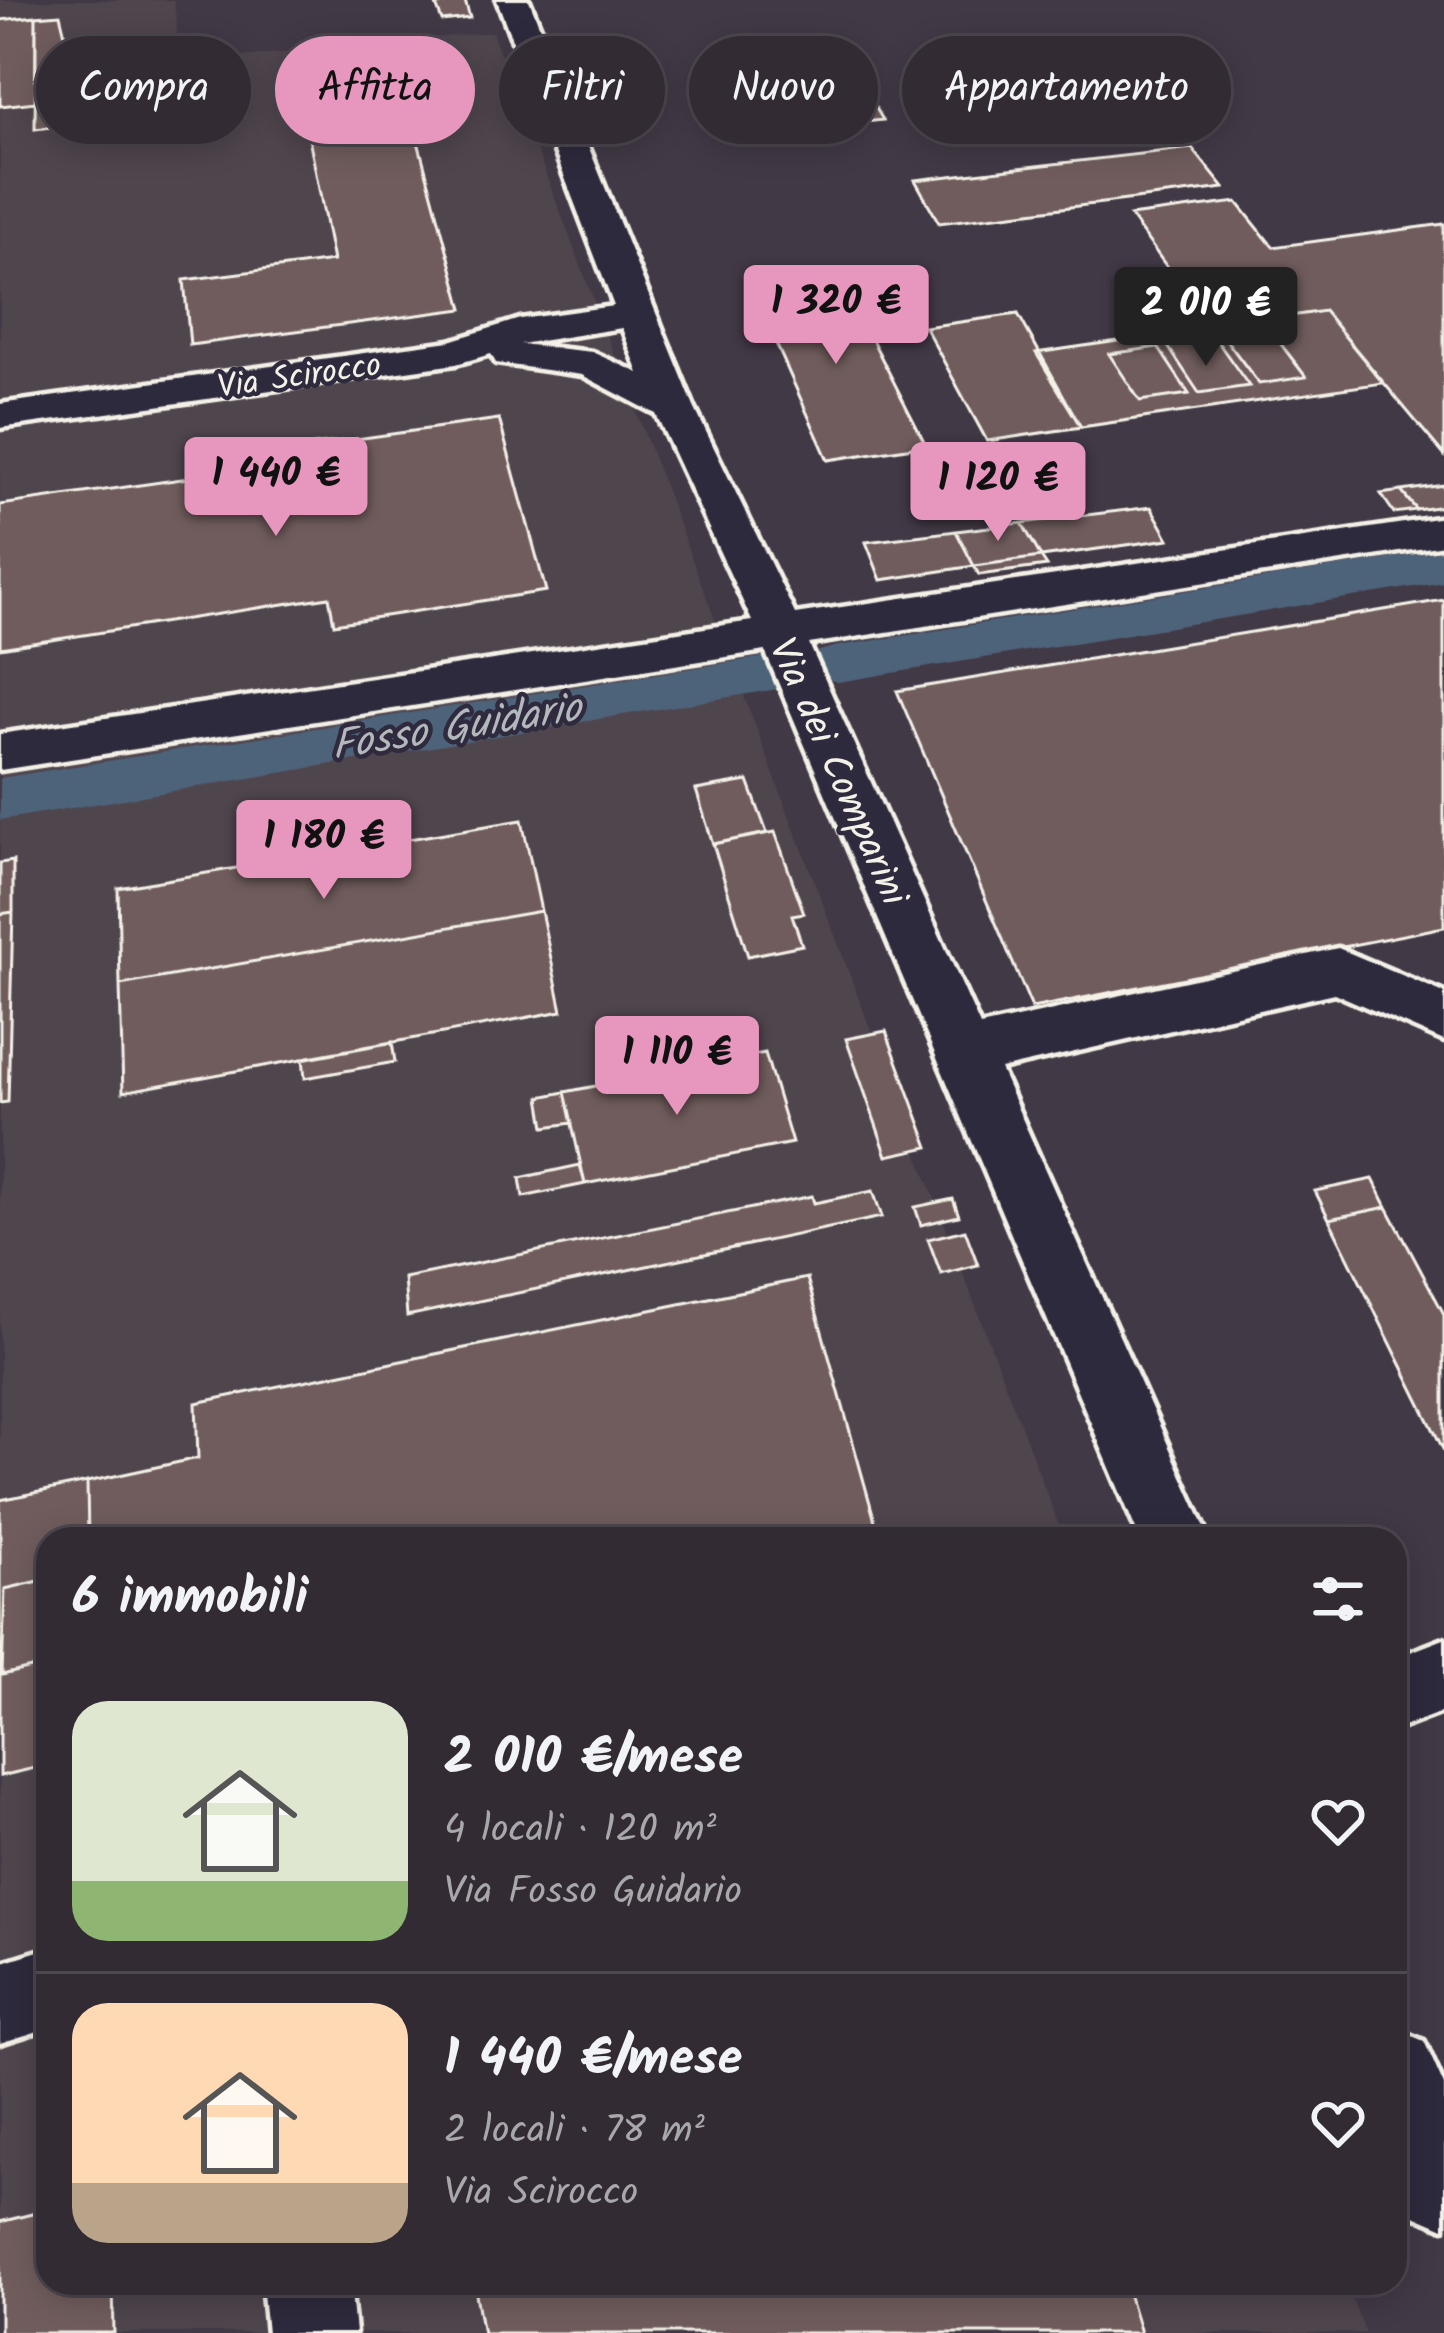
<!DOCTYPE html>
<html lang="it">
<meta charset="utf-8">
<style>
body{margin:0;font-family:Kalam,sans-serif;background:#3d3740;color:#f1f3f6;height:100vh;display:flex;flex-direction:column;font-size:45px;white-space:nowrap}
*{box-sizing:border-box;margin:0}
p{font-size:39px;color:#a8a7ac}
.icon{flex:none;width:66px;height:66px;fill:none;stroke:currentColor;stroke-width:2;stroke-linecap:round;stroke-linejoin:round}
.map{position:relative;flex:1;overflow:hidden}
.side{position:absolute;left:36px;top:1527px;width:1371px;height:768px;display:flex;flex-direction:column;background:#322b34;border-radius:36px;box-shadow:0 6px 30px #0003,0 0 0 3px #4d474f}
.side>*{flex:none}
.guide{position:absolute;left:36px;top:36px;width:1374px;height:108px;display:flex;gap:24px}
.price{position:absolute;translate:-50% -102px;padding:0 27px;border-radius:12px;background:#e797bd;color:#111;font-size:39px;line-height:78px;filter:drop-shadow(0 3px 6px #0008)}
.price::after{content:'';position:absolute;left:50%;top:72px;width:36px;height:27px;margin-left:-18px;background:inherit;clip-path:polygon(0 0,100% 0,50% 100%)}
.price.active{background:#222;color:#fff}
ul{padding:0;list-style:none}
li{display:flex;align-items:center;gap:36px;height:300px;padding:0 36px}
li+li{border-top:3px solid #4d474f}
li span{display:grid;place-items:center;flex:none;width:336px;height:240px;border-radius:36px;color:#555}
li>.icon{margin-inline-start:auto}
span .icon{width:144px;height:144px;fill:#fffc;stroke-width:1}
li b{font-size:51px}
h2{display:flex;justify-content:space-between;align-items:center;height:144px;padding:0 36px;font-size:51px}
.chip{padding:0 42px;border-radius:54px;background:#322b34;box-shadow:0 6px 30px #0003,0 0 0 3px #4d474f;font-size:42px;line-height:108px}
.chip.active{background:#e797bd;color:#111}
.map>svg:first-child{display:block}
.built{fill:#50444d}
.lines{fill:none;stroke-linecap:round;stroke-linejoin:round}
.canal{fill:#4e637a;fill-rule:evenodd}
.building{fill:#6f5c5c;stroke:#f4f1e8;stroke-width:3;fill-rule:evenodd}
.minor-casing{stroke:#f4f1e8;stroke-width:9}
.minor{fill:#2f2a3d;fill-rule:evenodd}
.labels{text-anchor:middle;stroke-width:9;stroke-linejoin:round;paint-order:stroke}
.far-street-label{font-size:33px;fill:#f4f1e8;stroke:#2f2a3d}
.street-label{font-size:39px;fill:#f4f1e8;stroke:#2f2a3d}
.water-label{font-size:42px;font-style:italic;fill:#b2b8bc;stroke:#2f2a3d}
</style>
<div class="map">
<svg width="1444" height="2333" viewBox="0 0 1444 2333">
<rect width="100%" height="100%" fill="#423946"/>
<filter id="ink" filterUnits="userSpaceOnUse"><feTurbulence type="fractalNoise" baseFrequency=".00833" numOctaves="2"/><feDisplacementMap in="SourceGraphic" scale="24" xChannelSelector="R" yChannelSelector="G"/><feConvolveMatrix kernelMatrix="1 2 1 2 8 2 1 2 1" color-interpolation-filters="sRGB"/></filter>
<g filter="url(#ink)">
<!-- built -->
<path class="built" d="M0 0H174L180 63 492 32 1064 1539H48V2283H1346L1365 2333H0Z"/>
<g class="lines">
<!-- canal -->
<path class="canal" d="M1444 550V582L838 682 819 677 812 664 819 651 838 646Z
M770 656 789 661 796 674 789 687 0 820V778Z"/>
</g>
<!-- building -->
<path class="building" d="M465 1 470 18 442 21 436 5Z
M60 14 74 72 75 124 35 129 36 16Z
M36 16V102L0 106V20Z
M396 60 463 309 190 345 184 280 333 261 296 71Z
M876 108 883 120 838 125 832 113Z
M1192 148 1224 188 939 223 915 180Z
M1237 202 1273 247 1444 224V455L1324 311 1211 328 1130 216Z
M838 273 926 445 828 460 750 285Z
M1324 311 1383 383 1081 427 1036 353ZM1270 330 1306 377 1259 384 1224 337ZM1215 338 1249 386 1199 393 1167 345ZM1158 347 1189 394 1140 401 1109 354Z
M1018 314 1081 427 987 441 925 327Z
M1270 330 1306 377 1259 384 1224 337Z
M1215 338 1249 386 1199 393 1167 345Z
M1158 347 1189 394 1140 401 1109 354Z
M499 419 546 591 334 624 329 597 0 648V505L308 461 306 446Z
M1444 485V506L1417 510 1401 491Z
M1401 491 1409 501 1417 510 1394 513 1381 494Z
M1151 507 1169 539 1041 557 1022 523Z
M1022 523 1041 557 974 566 956 531Z
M956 531 974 566 881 580 866 542Z
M1041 557 1047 566 979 575 974 566Z
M1444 600V927L1032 1008 897 691Z
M748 781 767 833 713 844 696 790Z
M522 820 541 911 120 985 118 888Z
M775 832 804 913 792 915 802 945 748 956 713 844Z
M13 861V912L0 914V863Z
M541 911 562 1011 123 1092 120 985Z
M13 912 8 1102 0 1103V914Z
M886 1031 929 1147 887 1156 846 1039Z
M392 1042 395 1062 305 1078 303 1058Z
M765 1053 792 1143 585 1184 565 1092Z
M565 1092 572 1123 545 1127 540 1097Z
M580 1165 585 1184 523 1197 520 1178Z
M1373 1179 1387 1207 1329 1219 1315 1191Z
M873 1191 882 1217 407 1316 404 1278 812 1196 814 1203Z
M953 1199 959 1216 921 1225 915 1207Z
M1387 1207 1444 1314V1451L1329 1219Z
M965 1230 978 1265 941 1274 928 1239Z
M807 1278 880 1539H88L87 1482 198 1458 196 1403Z
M87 1482 88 1539H48V1579L5 1589 2 1675 48 1664V1765L0 1776V1500Z
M48 1579V1664L2 1675 5 1589Z
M48 2210V2283H113L114 2333H0V2222Z
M474 2283H1125L1140 2333H483Z"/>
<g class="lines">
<defs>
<path id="minor" d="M497 0H529L694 407 795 614 1444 517V545L809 644 980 1026 1338 948 1444 993V1041L1334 993 1000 1069 1210 1539H1140L765 651 0 770V734L752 621 656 414 582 375 496 363 491 354 456 364 0 428V404L450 341 520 319 614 306ZM622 328 639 373 592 352 520 344Z
M1444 1639V1711L1395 1730V1658Z
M48 1948V2028L0 2043V1963Z
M1395 2029 1424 2041 1444 2086V2228L1414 2215 1395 2169Z
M262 2283H350L355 2333H267Z"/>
</defs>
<!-- minor casing -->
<use href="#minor" class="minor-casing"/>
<!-- minor -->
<use href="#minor" class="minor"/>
</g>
</g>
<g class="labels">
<!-- far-street labels -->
<g class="far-street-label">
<text transform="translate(299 374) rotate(-8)" y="12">Via Scirocco</text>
</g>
<!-- street labels -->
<g class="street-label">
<text transform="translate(840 771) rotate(66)" y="14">Via dei Comparini</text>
</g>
<!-- water labels -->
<g class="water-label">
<text transform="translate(456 725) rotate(-9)" y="15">Fosso Guidario</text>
</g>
</g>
</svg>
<b class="price" style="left:836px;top:367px">1 320 €</b>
<b class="price active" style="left:1206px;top:369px">2 010 €</b>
<b class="price" style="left:276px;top:539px">1 440 €</b>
<b class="price" style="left:998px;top:544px">1 120 €</b>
<b class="price" style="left:324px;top:902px">1 180 €</b>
<b class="price" style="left:677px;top:1118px">1 110 €</b>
<div class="guide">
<a class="chip">Compra</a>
<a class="chip active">Affitta</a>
<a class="chip">Filtri</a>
<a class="chip">Nuovo</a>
<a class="chip">Appartamento</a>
</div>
<section class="side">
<h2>6 immobili<svg class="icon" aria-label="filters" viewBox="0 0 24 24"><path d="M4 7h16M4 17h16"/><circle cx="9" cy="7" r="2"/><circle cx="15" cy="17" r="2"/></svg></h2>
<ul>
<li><span style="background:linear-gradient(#dfe7d0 75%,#8fb573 0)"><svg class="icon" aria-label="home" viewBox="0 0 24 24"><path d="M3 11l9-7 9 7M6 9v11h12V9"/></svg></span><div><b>2 010 €/mese</b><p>4 locali · 120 m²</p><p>Via Fosso Guidario</p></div><svg class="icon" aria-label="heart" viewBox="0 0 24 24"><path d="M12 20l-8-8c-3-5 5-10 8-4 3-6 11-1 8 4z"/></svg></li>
<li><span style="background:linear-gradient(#ffd9b3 75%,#b9a48a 0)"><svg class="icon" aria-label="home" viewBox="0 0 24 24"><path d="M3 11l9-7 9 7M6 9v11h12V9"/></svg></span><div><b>1 440 €/mese</b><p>2 locali · 78 m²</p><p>Via Scirocco</p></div><svg class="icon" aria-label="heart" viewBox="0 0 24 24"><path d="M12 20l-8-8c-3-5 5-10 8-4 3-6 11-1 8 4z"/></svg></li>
</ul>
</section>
</div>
